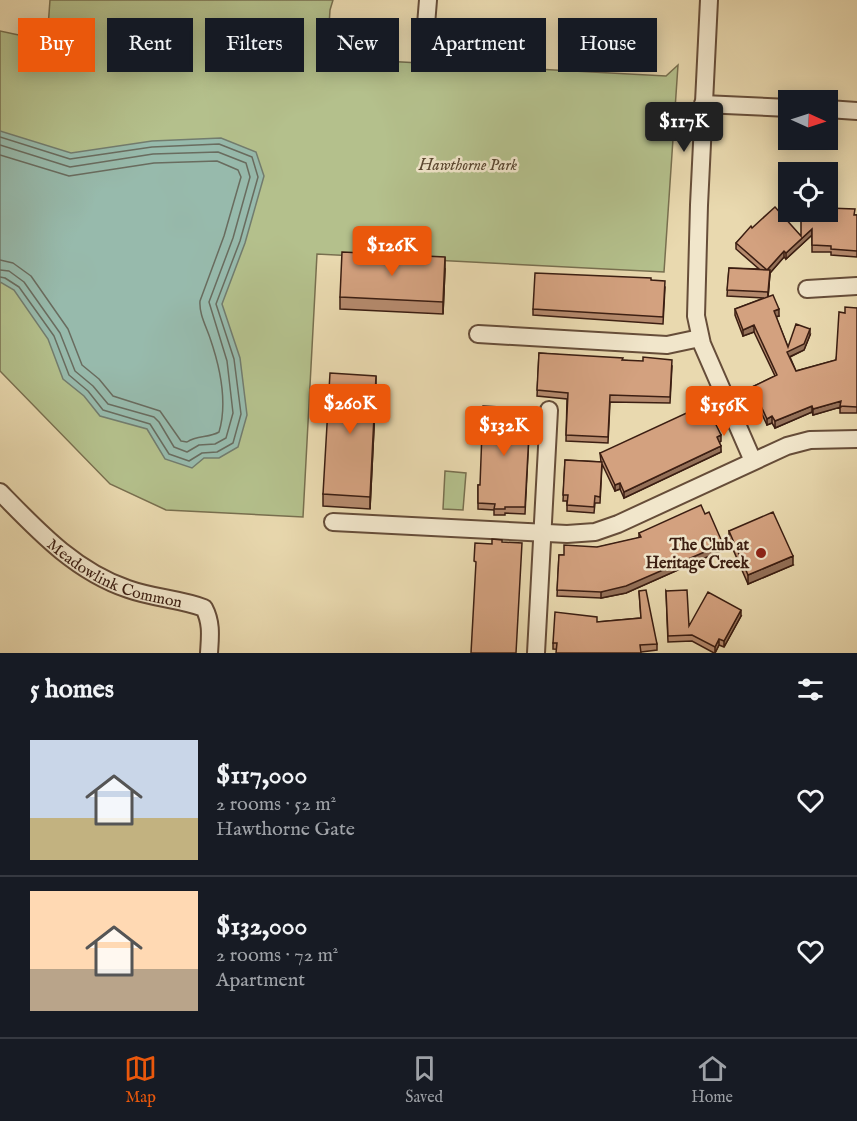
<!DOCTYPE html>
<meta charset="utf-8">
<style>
body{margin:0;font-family:"IM FELL English",serif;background:#242831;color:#f1f3f6;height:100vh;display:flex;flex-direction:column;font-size:22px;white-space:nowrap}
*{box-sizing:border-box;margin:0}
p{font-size:20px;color:#9ea1a6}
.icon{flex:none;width:33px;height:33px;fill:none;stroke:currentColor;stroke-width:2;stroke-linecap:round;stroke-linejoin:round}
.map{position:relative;height:653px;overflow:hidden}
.side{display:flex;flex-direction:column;background:#171b24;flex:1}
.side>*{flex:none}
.banner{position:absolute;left:18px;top:18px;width:822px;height:54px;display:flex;gap:12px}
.needle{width:39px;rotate:93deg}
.buttons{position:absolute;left:778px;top:90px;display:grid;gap:12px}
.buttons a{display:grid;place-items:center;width:60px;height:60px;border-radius:0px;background:#171b24;box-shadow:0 3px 15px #0003;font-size:30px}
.price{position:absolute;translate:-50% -51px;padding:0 14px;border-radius:6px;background:#ea580c;color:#fff;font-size:20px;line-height:39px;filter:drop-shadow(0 2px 3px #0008)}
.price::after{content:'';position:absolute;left:50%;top:36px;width:18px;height:14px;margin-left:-9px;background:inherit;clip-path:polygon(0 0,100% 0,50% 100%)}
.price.selected{background:#222;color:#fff}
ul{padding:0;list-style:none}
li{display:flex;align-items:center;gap:18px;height:150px;padding:0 30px}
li+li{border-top:2px solid #363941}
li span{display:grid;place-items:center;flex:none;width:168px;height:120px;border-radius:0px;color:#555}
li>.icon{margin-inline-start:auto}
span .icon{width:72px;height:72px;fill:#fffc;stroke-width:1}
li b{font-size:26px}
h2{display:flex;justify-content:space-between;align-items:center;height:72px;padding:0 30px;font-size:26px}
.tag{padding:0 21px;border-radius:0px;background:#171b24;box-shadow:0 3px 15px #0003;font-size:21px;line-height:54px}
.tag.selected{background:#ea580c;color:#fff}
.tabs{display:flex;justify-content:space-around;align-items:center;height:84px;border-top:2px solid #363941;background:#171b24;font-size:16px;color:#9ea1a6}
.tabs a{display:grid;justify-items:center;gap:3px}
.tabs .selected{color:#ea580c}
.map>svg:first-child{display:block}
.green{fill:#b4c08c;stroke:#786f4f;stroke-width:1.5}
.water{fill:#97baac;stroke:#727c6e;stroke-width:1.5}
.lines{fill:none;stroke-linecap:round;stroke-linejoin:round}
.shore{stroke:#696c5f;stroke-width:1.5}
.minor-casing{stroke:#664d39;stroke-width:20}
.minor{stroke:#f1e6cb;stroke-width:16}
.wall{fill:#b58a6d;stroke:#3b1e12;stroke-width:1.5}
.shaded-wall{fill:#947159;stroke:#3b1e12;stroke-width:1.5}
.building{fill:#d3a17f;stroke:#3b1e12;stroke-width:1.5}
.poi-dot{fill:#8f2418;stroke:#f1e6cb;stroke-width:2}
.labels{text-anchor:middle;stroke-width:5;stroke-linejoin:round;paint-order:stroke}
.park-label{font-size:16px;font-style:italic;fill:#594630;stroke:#f1e6cb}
.poi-label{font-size:16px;font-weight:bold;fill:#3b1e12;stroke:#f1e6cb;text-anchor:end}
.street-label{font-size:16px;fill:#3b1e12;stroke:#f1e6cb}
</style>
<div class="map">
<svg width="857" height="653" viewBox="0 0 857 653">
<rect width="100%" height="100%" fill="#e9d9af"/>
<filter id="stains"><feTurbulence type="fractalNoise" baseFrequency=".00333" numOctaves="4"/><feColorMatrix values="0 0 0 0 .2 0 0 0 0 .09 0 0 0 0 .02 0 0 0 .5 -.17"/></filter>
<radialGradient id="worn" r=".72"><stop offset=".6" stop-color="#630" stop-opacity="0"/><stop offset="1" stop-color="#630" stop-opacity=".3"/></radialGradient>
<!-- green -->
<path class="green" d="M50 0H333L330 10 327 58 666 76 678 65 664 272 317 254 303 517 166 510 110 484 0 371V31L47 41Z
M445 471 466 473 463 510 443 509Z"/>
<!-- water -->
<path class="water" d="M0 131 71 153 152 141 221 138 256 152 264 176 245 243 222 304 240 358 247 415 238 447 219 458H204L192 468 165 459 147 429 100 416 84 396 63 379 48 339 14 290 0 282Z"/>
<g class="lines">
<!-- shore -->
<path class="shore" d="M0 137 70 159 152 147 219 144 252 157 258 177 240 241 216 304 234 359 241 414 233 443 217 452 202 453 189 461 169 454 150 424 103 410 88 391 69 375 54 336 19 287 5 278 0 277
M0 145 70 167 153 154 218 152 246 163 250 177 233 238 209 302 227 361 233 413 226 438 215 444 199 445 187 452 174 447 159 422 154 417 108 404 93 386 75 371 60 333 24 282 9 271 0 270
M0 155 69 176 154 163 217 161 238 170 241 177 224 236 200 301C199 314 206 326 210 338 220 367 228 402 219 432 209 438 197 435 187 442L181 441 160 411 113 396 99 379 82 365 68 329 31 276 13 263 0 260"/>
<defs>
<g id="minor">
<path d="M709 0 699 205 696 316 702 344 753 461"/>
<path d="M426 25 428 0"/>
<path d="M703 104 789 108"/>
<path d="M828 109 857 111"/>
<path d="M807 289 857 286"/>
<path d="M478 334 667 345 700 338"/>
<path id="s1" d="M0 492C38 531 75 571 128 589 153 598 180 599 204 608 212 623 210 637 209 653"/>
<path d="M333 522 567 534 595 532 618 524 787 446 810 440 857 439"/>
<path d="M536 653 549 410"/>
</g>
</defs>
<!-- minor casing -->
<use href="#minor" class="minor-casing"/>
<!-- minor -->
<use href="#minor" class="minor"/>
</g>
<!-- wall -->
<path class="wall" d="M854 215H857V257L831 255V252H812V235L786 259 784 257 770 273 768 297 779 316 776 317 788 347 810 335 804 350 790 357 796 371 836 360 845 313 857 308V413H840V407L813 415 812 412 775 428 772 423 767 425 752 393V387L775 376 754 332 743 336 735 315V309L764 298 727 296 729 268 759 269 736 249V243L752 228 801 236Z
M445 269 443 314 340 309V297Z
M651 280 665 287 663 324 533 315V309Z
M539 353 622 360 672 366 670 403 610 402 608 443 566 441 567 399 537 396Z
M376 388 370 509 323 506V494Z
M519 414 530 415 525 514 505 513V515H494V510L478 509V485H480Z
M721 441 719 442 721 452 624 498 620 489 615 491 602 464 600 503H595L594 513 567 511V501H563L565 460 601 462 600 453Z
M705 514 723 550 626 593 601 598 557 596 559 555H564L639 538V533Z
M729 531 793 565 748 584 729 540Z
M639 591 657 644V650L641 652 553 649V643L597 622 641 618Z
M666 591 689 626 741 616 724 647 719 645 715 653H714L692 641 668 642Z"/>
<!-- shaded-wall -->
<path class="shaded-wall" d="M812 229V235L786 259V253Z
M784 251V257L770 273 768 298 767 270Z
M445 257V269L443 314V302Z
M779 309V316L774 317V311Z
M754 325V332L743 336V330Z
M810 329V335L804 350 787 358V352Z
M376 376V388L370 509V497Z
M841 401V407L813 415V409Z
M812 406V412L775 428V421Z
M772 416V423L767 425V419Z
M721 435V441L717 444V437Z
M721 446V452L624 498V492Z
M620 483V489L615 491V485Z
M723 544V550L626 593 601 598V592Z
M793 556V565L748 584V575Z
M741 610V616L724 647V641Z
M719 639V645L715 653V647Z"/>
<!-- building -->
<path class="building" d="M775 207 801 236V212H828V208L855 209 854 215H857V251L831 249V246L812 245V229L786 253 784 251 767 270H770L768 292 727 290 729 268 767 270 736 243 751 226 752 228Z
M342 252 445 257 443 302 340 297Z
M535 273 651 278V280L665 281 663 317 533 309Z
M773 295 779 309 774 311 788 347 796 324 810 329 804 344 787 352 796 371 836 360 839 312 845 313V307L857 308V407L840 406 841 401 813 409 812 406 775 421 772 416 767 419 752 387 777 375 754 325 743 330 735 309Z
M539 353 623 358 622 360 643 361V357L672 360 670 397 610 395 608 437 566 435 568 393 537 390Z
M330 373 376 376 370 497 323 494Z
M706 404 721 435 717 437 721 446 624 492 620 483 615 485 600 453Z
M483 406 520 408 519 414 530 415 525 507H505V509H494L495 504 478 503V485H480Z
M565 460 602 462 600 497 595 496 594 507 567 505 568 495H563Z
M701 505 705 514 709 512 723 544 626 586 601 592 557 590 559 555H564V545L597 547 641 537 639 533Z
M773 512 793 556 748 575 729 531Z
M492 539 502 540V542L522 543 516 653H471L476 562 474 561 475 543 492 544Z
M646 590 657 644 640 645 641 653H556L557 643H553L555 612 597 617V622L641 618 639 591Z
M687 590 689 626 708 592 741 610 724 641 719 639 715 647 692 635 668 636 666 591Z"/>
<!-- markers -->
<circle class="poi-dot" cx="761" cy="553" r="6"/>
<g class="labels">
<!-- park labels -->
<g class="park-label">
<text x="468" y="170">Hawthorne Park</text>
</g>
<!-- poi labels -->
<g class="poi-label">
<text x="749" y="550">The Club at<tspan x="749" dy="18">Heritage Creek</tspan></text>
</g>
<!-- street labels -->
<g class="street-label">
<text dy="6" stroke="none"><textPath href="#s1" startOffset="144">Meadowlink Common</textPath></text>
</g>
</g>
<rect width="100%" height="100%" filter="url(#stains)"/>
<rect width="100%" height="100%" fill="url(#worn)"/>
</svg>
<div class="buttons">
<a><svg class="needle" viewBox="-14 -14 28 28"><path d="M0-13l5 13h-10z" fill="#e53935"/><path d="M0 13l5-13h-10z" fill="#9ea1a6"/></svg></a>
<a><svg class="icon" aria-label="locate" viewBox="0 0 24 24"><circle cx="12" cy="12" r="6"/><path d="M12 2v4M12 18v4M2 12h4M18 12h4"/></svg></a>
</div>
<b class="price selected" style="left:684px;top:153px">$117K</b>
<b class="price" style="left:392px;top:277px">$126K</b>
<b class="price" style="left:350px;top:435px">$260K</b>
<b class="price" style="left:724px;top:437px">$156K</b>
<b class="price" style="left:504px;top:457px">$132K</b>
<div class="banner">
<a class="tag selected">Buy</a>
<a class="tag">Rent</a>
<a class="tag">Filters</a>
<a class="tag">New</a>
<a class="tag">Apartment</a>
<a class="tag">House</a>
</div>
</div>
<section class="side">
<h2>5 homes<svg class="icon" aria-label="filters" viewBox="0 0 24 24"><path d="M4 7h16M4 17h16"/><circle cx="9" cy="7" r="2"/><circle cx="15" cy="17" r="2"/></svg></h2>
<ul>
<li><span style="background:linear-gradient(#c9d6e8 65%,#c2b280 0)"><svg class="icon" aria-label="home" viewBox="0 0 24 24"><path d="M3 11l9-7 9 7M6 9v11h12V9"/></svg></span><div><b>$117,000</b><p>2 rooms · 52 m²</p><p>Hawthorne Gate</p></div><svg class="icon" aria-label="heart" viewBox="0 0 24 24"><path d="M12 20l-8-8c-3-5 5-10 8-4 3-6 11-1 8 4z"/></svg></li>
<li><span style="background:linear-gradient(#ffd9b3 65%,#b9a48a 0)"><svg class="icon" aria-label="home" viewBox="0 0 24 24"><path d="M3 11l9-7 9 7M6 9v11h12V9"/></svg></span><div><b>$132,000</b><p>2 rooms · 72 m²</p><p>Apartment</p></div><svg class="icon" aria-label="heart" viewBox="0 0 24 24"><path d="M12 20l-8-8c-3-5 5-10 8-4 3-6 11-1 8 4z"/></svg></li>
</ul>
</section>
<nav class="tabs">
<a class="selected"><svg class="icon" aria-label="map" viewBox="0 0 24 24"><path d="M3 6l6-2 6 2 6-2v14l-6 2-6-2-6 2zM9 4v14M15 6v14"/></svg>Map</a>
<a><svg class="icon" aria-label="saved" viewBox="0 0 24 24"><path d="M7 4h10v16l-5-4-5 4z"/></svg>Saved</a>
<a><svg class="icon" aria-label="home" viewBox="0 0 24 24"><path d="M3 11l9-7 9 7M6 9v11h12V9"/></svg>Home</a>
</nav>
